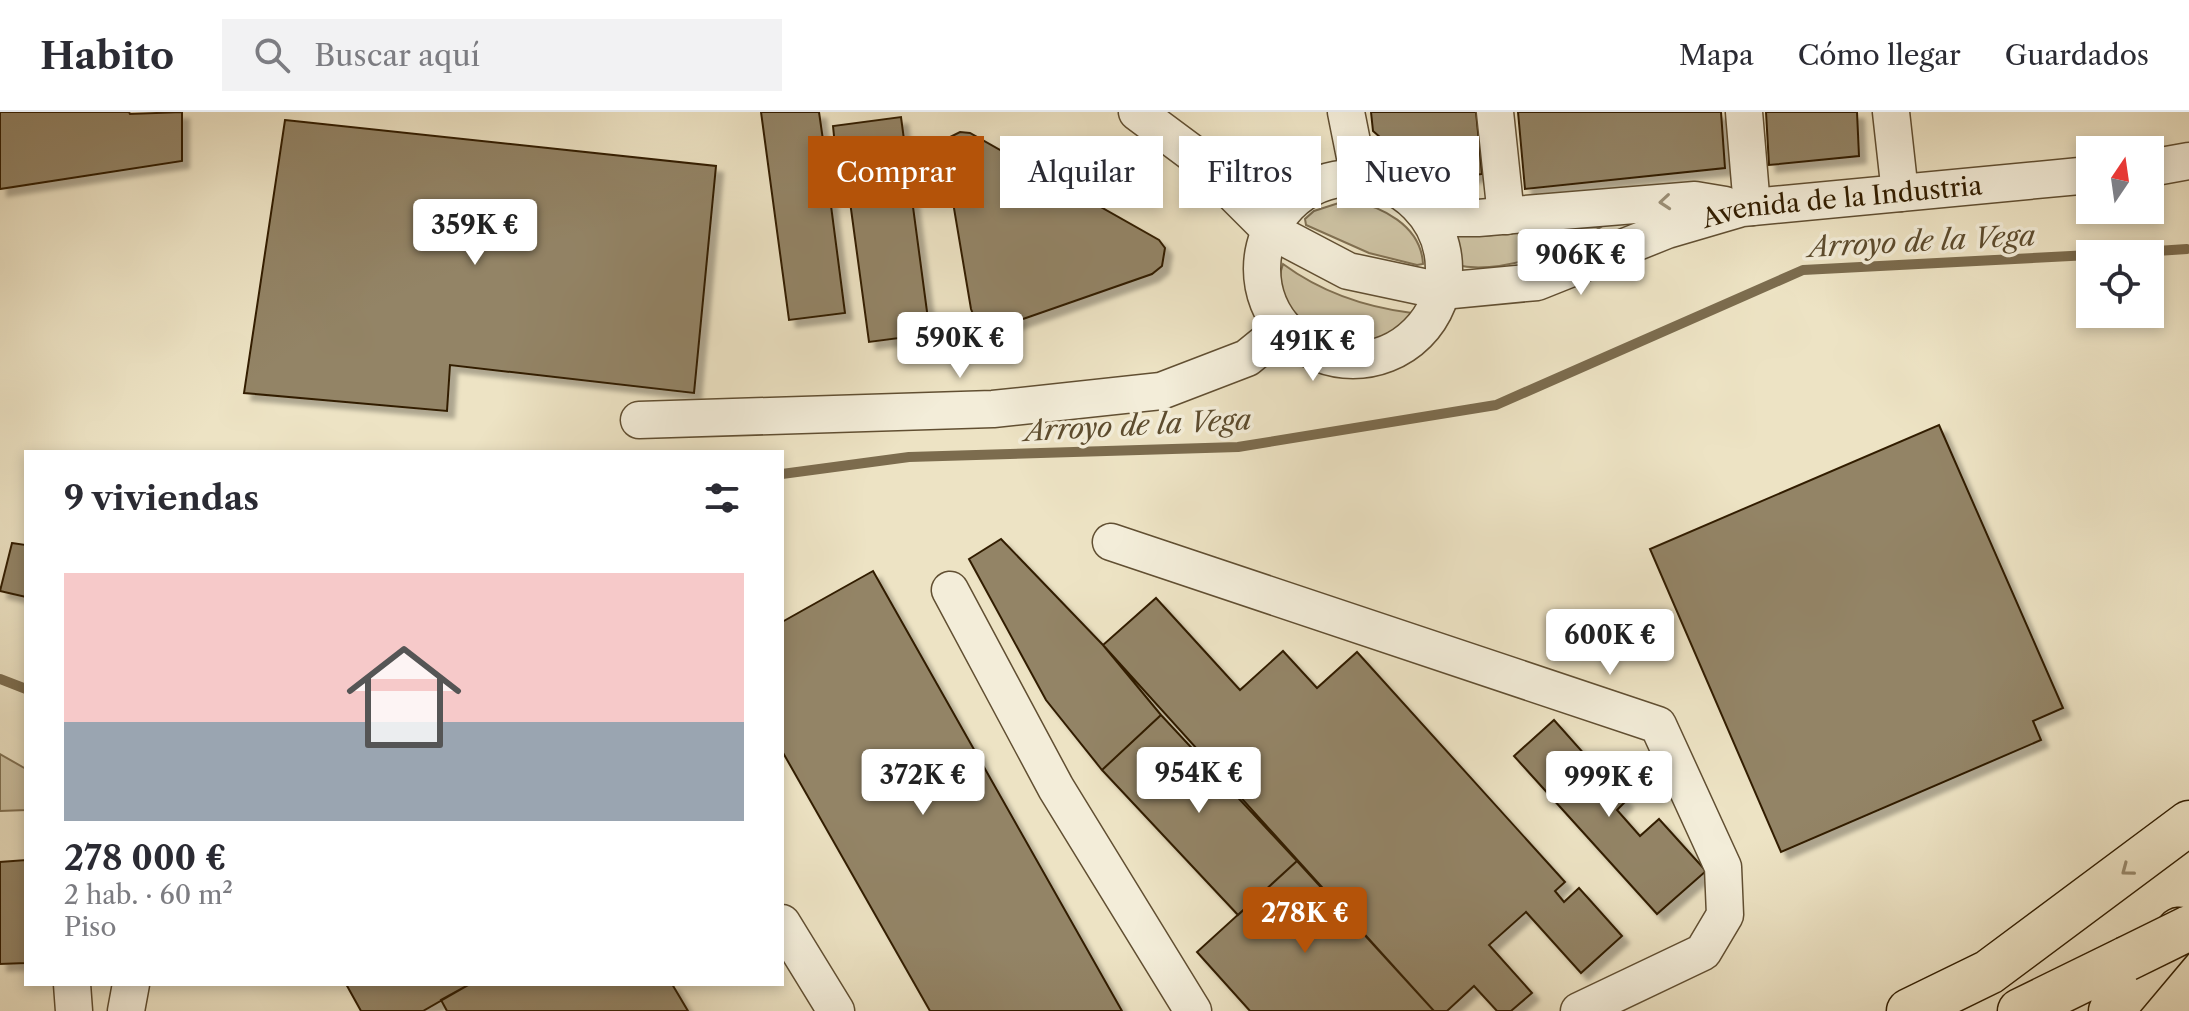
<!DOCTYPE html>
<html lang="es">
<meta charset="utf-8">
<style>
body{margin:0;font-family:"Libre Caslon Text",serif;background:#f2f2f3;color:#2b2b33;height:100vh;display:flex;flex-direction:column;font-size:30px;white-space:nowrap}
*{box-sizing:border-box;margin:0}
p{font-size:26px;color:#7c7c81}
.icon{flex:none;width:44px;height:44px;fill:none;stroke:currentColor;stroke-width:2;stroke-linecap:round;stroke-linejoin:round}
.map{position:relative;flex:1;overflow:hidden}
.sheet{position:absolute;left:24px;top:338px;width:760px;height:536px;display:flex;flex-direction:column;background:#fff;border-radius:0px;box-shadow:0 4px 12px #0003}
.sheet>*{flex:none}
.guide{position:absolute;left:808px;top:24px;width:760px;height:72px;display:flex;gap:16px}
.needle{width:52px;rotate:13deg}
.buttons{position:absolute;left:2076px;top:24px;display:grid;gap:16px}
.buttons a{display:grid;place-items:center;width:88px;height:88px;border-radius:0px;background:#fff;box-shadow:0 4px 12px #0003;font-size:40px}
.price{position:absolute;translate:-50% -68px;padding:0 18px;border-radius:8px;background:#fff;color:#222;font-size:26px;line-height:52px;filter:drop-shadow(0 2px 4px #0008)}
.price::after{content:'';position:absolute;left:50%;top:48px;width:24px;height:18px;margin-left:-12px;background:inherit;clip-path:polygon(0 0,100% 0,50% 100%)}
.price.active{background:#b45309;color:#fff}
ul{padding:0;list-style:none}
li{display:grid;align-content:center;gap:16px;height:424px;padding:0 40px}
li+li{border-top:2px solid #e1e1e2}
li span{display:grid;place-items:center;height:248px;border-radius:0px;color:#555}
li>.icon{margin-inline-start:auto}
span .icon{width:144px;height:144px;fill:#fffc;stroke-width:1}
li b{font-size:34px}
h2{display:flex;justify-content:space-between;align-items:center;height:96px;padding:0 40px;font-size:34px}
.chip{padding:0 28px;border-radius:0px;background:#fff;box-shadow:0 4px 12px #0003;font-size:28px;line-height:72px}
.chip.active{background:#b45309;color:#fff}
header{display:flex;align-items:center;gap:48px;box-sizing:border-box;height:112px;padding:0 40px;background:#fff;border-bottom:2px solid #e1e1e2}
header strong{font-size:38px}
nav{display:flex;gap:44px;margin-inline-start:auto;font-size:28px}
.search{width:560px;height:72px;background:#f2f2f3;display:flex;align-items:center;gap:20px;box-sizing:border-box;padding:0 28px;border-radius:0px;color:#7c7c81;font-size:30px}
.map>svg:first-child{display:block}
.green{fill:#cdc2a3;stroke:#807052;stroke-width:2}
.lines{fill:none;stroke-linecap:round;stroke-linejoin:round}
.stream{stroke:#7c6c4e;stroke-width:10}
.building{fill:#938466;stroke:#321e01;stroke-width:2;filter:url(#shadow)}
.minor-casing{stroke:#614f32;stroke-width:39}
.highway-casing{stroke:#321e01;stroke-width:47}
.minor{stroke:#f3edd9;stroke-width:36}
.highway{stroke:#ede3c4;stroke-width:44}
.highway-bridge-casing{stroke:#321e01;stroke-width:47;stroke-linecap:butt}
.highway-bridge{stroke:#ede3c4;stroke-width:44}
.oneway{stroke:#9c9078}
.oneway2{stroke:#998a6c}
.labels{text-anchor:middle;stroke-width:7;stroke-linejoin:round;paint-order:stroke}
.street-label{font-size:26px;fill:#321e01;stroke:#f3edd9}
.water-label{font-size:28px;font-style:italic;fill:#5d4c2e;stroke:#f3edd9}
</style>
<header>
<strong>Habito</strong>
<div class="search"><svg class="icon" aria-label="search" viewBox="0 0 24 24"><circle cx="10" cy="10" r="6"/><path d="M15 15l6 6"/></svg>Buscar aquí</div>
<nav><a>Mapa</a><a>Cómo llegar</a><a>Guardados</a></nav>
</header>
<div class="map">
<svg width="2189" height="899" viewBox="0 0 2189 899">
<defs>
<filter id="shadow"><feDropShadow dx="7" dy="7" stdDeviation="2" flood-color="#0004"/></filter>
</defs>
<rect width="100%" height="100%" fill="#ede3c4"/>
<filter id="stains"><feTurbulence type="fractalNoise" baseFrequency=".0025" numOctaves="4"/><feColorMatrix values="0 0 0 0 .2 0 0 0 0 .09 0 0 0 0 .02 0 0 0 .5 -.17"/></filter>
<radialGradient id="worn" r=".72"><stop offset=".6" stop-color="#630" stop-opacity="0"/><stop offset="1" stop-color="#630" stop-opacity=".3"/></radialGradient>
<!-- green -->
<path class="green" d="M1348 88C1381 94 1421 113 1423 152L1417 153 1369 141 1306 113 1305 107 1314 99Z
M1571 114 1601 115C1566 139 1498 163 1456 153L1454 124H1485Z
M1283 152C1321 180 1364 195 1412 201 1399 233 1345 242 1317 227 1302 219 1292 204 1286 188 1280 175 1278 165 1283 152Z
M0 642 26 657V698L0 699Z"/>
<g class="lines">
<!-- stream -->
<path class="stream" d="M2111 142 2187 137
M782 362 909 345 1238 335 1496 293 1803 158 2090 143
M0 567 26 577"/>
</g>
<!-- building -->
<path class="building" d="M0 0H129L130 2 182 0V49L0 77Z
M761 0H819L824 35 835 34 833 14 901 5 930 222 869 230 846 60 827 63 845 201 789 208Z
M1371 0H1476L1482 62 1431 70 1373 19Z
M1518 0H1721L1725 56 1525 77Z
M1766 0H1857L1859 44 1769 53Z
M285 8 716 54 694 281 450 253 447 299 244 281Z
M960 20 970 21 1159 128 1165 136 1162 154 1152 162 1003 214 990 216 981 212 975 207 971 197 944 37 950 25Z
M1939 313 2063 596 2033 609 2041 628 1781 740 1650 437Z
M1001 427 1103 533 1161 603 1102 658 1046 588 969 447Z
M12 431 26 433V485L0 479Z
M873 459 1122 899H930L782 639V510Z
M1156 486 1240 578 1283 539 1317 576 1357 540 1565 770 1555 779 1564 790 1579 776 1622 824 1581 861 1526 800 1489 833 1532 881 1511 899H1497L1474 874 1447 899H1434L1103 533Z
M1161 603 1297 749 1238 803 1102 658Z
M1554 608 1626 689 1617 698 1640 724 1659 707 1706 759 1657 802 1514 644Z
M26 748V851L0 852V750Z
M1297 749 1434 899H1250L1197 840Z
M346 872H470L423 899H361Z
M470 872H672L688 899H447L441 888Z"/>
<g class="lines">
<defs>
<g id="minor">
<path id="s1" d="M1137 0 1196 44 1270 118 1348 159 1442 179 1537 170 1667 118 1742 96 2090 63"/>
<path d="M1346 0 1359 65"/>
<path d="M1495 0 1506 104"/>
<path d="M1744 0 1752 95"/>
<path d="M1891 0 1900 81"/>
<path d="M2150 56 2189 49"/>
<circle cx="1353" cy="157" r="91"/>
<path d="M1430 106H1478L1695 88 1725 93"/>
<path d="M639 308 993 297 1161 279 1247 246 1284 216"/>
<path d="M1111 430 1658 613 1723 755 1725 803 1703 840 1579 899"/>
<path d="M950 478 1056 676 1193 899"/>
<path d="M782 811 836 899"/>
<path d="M72 872 74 899"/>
<path d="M126 899 131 872"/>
</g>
<path id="highway" d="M1909 899 1989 860 2189 711
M2020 899 2126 847
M2111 899 2179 818"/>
</defs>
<!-- minor casing -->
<use href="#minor" class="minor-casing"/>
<!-- highway casing -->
<use href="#highway" class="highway-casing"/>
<!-- minor -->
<use href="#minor" class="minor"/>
<!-- highway -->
<use href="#highway" class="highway"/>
<defs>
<path id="highway-bridge" d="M2126 847 2189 816"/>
</defs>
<!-- highway-bridge casing -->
<use href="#highway-bridge" class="highway-bridge-casing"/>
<!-- highway-bridge -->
<use href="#highway-bridge" class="highway-bridge"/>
</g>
<!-- one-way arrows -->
<defs><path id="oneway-chevron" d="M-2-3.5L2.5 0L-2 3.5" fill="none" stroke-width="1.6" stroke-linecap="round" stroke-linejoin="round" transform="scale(2)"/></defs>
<use class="oneway" href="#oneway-chevron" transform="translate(1665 90) rotate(175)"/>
<use class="oneway2" href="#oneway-chevron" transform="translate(2127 758) rotate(143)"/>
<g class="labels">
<!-- street labels -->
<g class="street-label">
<text dy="9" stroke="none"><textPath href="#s1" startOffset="776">Avenida de la Industria</textPath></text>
</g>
<!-- water labels -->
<g class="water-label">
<text transform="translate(1922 129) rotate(-3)" y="10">Arroyo de la Vega</text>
<text transform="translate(1138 313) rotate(-3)" y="10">Arroyo de la Vega</text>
</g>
</g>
<rect width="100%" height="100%" filter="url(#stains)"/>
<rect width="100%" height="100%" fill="url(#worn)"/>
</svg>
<div class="buttons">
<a><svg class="needle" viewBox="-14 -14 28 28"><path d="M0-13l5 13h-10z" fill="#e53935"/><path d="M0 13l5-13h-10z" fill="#7c7c81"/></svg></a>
<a><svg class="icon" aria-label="locate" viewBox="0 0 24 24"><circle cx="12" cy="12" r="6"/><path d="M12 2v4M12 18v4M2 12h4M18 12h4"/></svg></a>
</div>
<b class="price" style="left:475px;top:155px">359K €</b>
<b class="price" style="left:1581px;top:185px">906K €</b>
<b class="price" style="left:960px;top:268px">590K €</b>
<b class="price" style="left:1313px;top:271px">491K €</b>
<b class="price" style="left:1610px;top:565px">600K €</b>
<b class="price" style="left:1199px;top:703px">954K €</b>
<b class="price" style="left:923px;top:705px">372K €</b>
<b class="price" style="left:1609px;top:707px">999K €</b>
<b class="price active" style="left:1305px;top:843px">278K €</b>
<div class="guide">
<a class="chip active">Comprar</a>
<a class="chip">Alquilar</a>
<a class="chip">Filtros</a>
<a class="chip">Nuevo</a>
</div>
<section class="sheet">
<h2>9 viviendas<svg class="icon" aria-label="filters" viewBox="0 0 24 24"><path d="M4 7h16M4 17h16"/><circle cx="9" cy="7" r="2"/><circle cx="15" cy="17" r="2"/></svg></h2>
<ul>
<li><span style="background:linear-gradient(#f6c9c9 60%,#9aa5b1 0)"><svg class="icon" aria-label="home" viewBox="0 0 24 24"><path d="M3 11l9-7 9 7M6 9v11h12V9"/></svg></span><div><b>278 000 €</b><p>2 hab. · 60 m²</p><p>Piso</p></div></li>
</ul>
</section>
</div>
